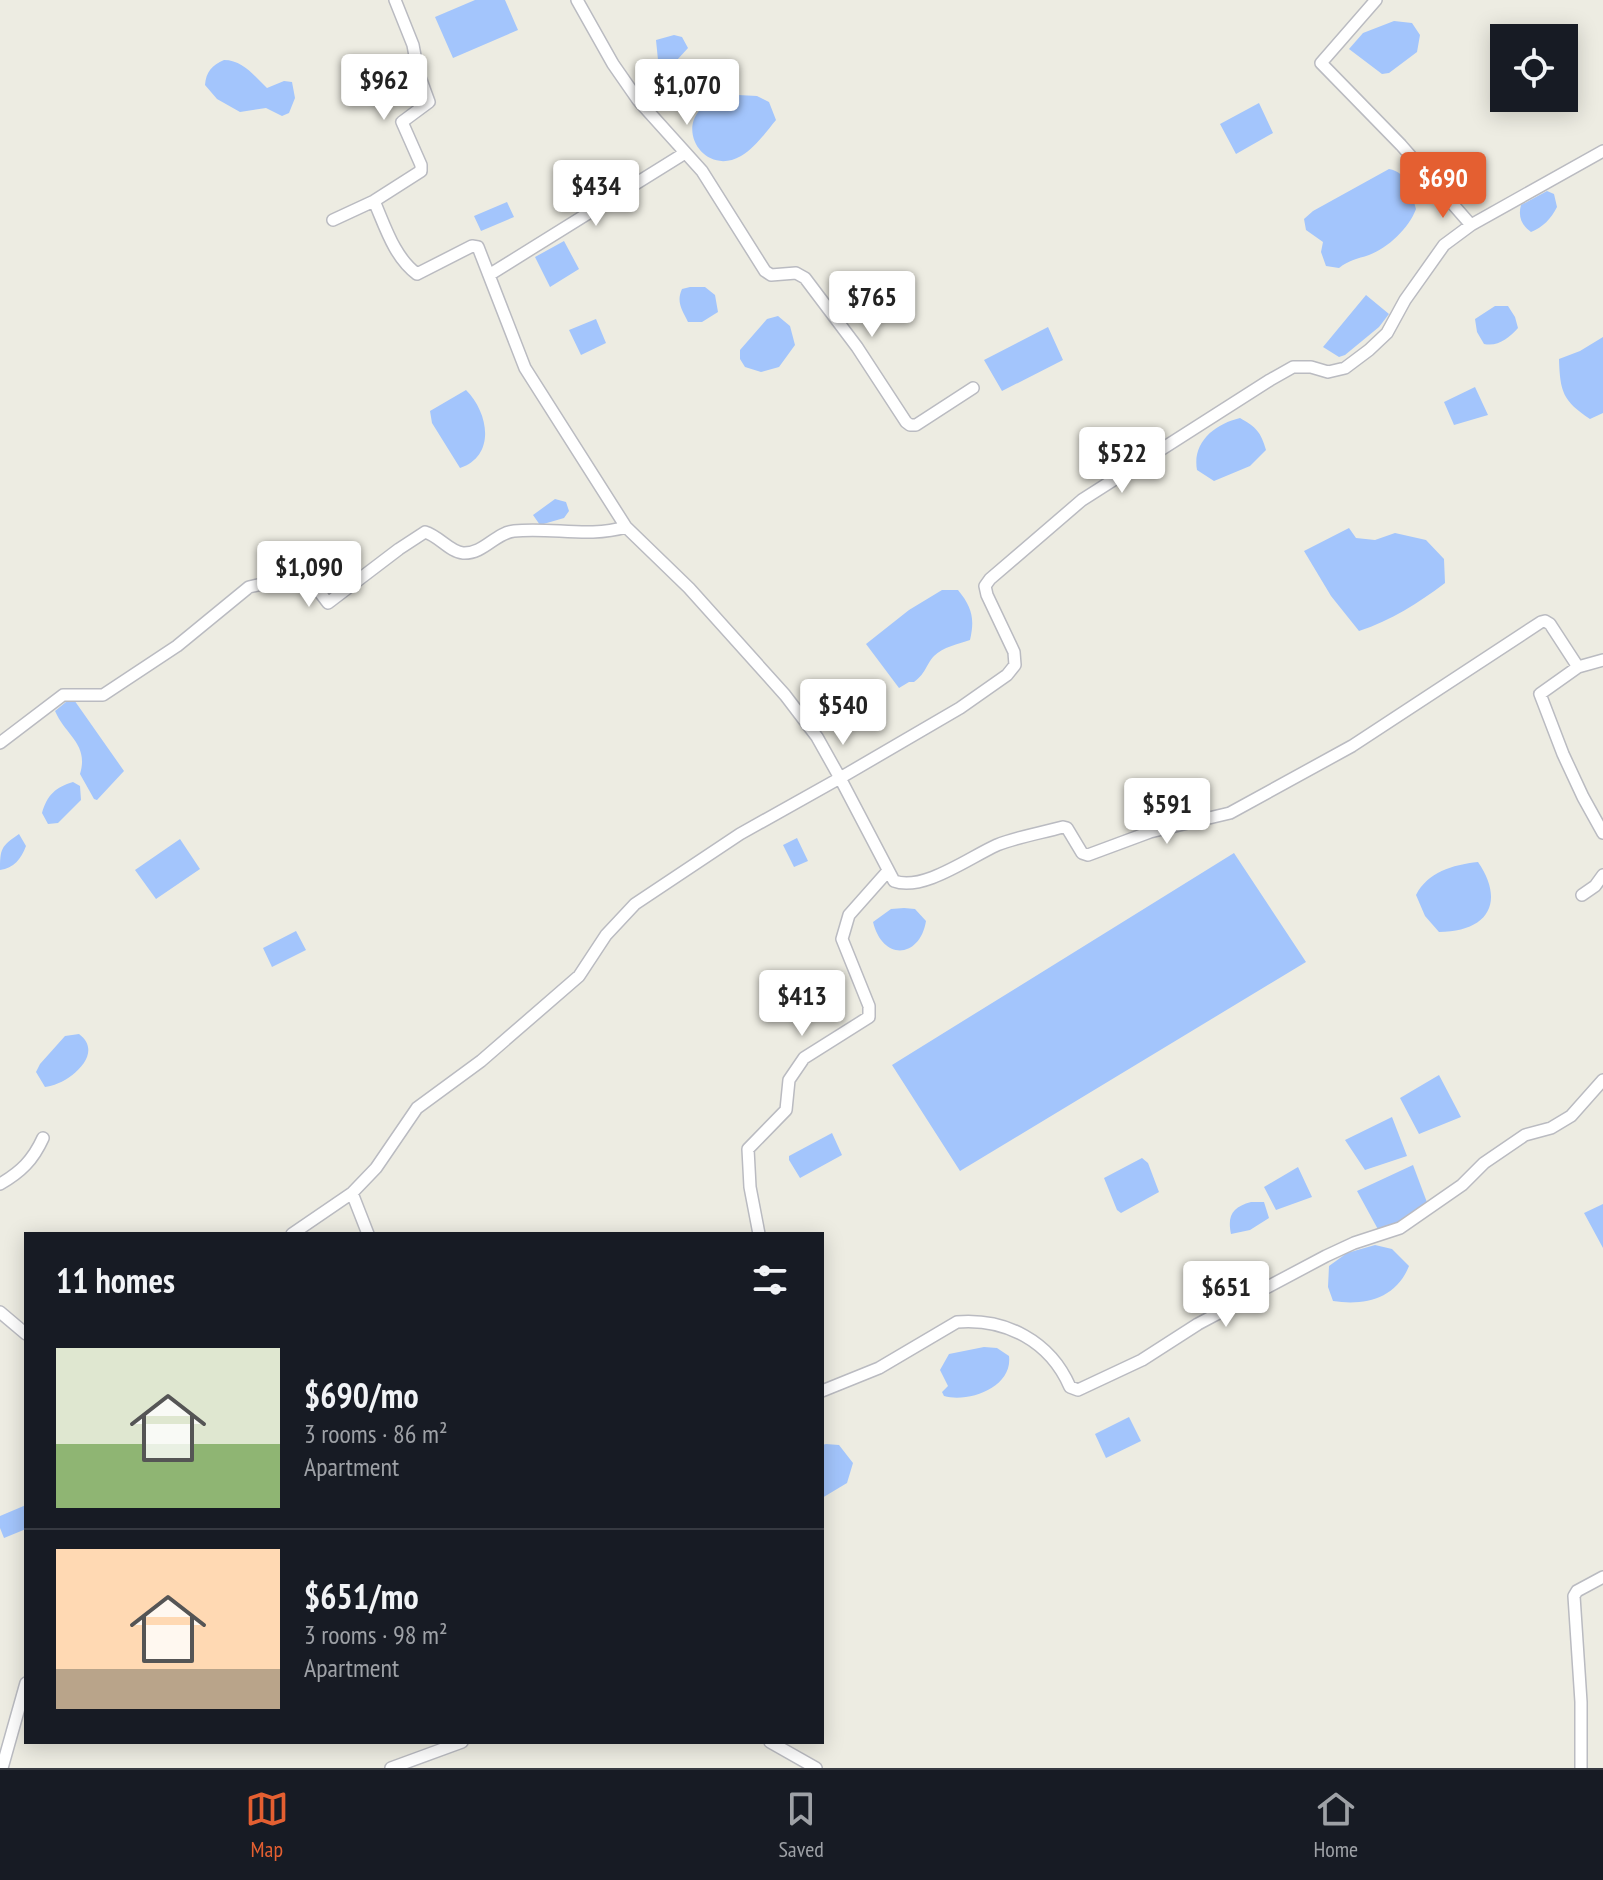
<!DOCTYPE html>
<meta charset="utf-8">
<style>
body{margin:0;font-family:"PT Sans Narrow",sans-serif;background:#20242c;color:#f1f3f6;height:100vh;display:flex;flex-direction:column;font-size:30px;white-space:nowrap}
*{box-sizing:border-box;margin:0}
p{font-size:26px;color:#9ea1a6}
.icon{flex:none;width:44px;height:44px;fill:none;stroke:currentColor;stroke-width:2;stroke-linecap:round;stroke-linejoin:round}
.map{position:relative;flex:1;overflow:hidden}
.drawer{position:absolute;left:24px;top:1232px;width:800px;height:512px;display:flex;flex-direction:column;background:#171b24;border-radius:0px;box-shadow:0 4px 20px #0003}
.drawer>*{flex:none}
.controls{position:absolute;left:1490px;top:24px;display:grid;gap:16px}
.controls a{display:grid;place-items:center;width:88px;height:88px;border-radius:0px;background:#171b24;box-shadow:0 4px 20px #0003;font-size:40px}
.price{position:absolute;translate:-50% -68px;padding:0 18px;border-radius:8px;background:#fff;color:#222;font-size:26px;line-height:52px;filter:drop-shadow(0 2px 4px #0008)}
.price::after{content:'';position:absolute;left:50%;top:48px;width:24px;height:18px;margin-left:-12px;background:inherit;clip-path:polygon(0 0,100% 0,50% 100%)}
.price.on{background:#e45f31;color:#fff}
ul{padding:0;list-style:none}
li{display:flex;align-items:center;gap:24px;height:200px;padding:0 32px}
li+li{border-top:2px solid #363941}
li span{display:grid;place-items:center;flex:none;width:224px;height:160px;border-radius:0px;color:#555}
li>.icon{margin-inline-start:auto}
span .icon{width:96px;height:96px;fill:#fffc;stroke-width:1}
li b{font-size:34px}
h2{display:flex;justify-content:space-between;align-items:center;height:96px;padding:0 32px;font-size:34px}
.tab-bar{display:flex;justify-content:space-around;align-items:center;height:112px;border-top:2px solid #363941;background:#171b24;font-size:22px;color:#9ea1a6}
.tab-bar a{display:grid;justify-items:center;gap:4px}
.tab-bar .on{color:#e45f31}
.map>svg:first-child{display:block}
.water{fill:#a3c5fc}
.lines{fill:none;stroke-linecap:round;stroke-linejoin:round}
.street-casing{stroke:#babbc1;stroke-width:14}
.street{stroke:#fff;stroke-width:11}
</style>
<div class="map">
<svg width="1603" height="1768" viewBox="0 0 1603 1768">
<rect width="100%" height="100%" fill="#edece2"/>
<!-- water -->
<path class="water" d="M475 0H505L518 30 453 58 435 17Z
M1394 21 1412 23 1420 35 1417 52 1389 73 1382 74 1349 49 1363 33Z
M674 35 682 37 688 48 677 60 665 64 658 60 656 40Z
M224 60C243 60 254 76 267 88L284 81 292 82 295 98 289 113 282 116 266 108 240 112 217 99 205 85C206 72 212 65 224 60Z
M738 95 757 96 769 102 776 120C766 132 755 148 741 156 696 182 660 101 738 95Z
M1259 103 1273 133 1236 154 1220 124Z
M1389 169C1408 172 1412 193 1416 209 1409 228 1388 248 1369 255 1357 259 1349 260 1339 268L1326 266 1321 252 1323 242 1306 230 1304 219 1313 211Z
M1547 191 1554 194 1557 207C1551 219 1543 227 1531 232 1521 225 1518 216 1521 205Z
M507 202 514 217 481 231 474 216Z
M564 241 579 269 550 287 535 257Z
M690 287H705L715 295 718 312 702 322H688C682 310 676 302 682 289Z
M1366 295 1389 314 1379 327 1345 355 1339 357 1323 347Z
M1495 306H1508L1515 317 1518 328C1509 338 1498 347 1484 344L1477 332 1475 319Z
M778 316 790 326 795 345 779 367 761 372 745 367 740 359V350L767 319Z
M596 319 606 343 581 355 569 330Z
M1048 327 1063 360 1002 391 984 360Z
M1603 337V413L1590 419C1563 401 1560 392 1559 359L1580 351Z
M1475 387 1488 415 1454 425 1444 402Z
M466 390C489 413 496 456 460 468L432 423 430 411Z
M1240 418C1256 427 1261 432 1266 450L1250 466 1214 481 1197 470C1192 442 1215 424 1240 418Z
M555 499 566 502 569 511 564 518 540 525 533 515Z
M1349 528 1356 538 1375 540 1395 533 1426 540 1444 559 1445 583C1417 604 1392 620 1359 631L1331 596 1304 551Z
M942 590H958C972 607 975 619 970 640 958 644 943 647 934 656 925 666 927 672 914 682H909L899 688 866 644 909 610Z
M72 697 124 771 97 800 94 799 80 774C89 744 66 736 55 711Z
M73 782 80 786 81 800 58 823 48 824 42 813C47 795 56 787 73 782Z
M19 834 26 846C21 859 14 868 0 870 0 849 1 846 19 834Z
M797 838 808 861 794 867 783 845Z
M180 839 200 869 156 899 135 870Z
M1234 853 1306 962 960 1171 892 1065Z
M1478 862C1506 903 1487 932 1439 932L1425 916 1416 895C1428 872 1452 865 1478 862Z
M904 908 915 909 926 921C920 958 883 962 873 922L891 909Z
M296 931 306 950 272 967 263 948Z
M79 1034C107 1055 65 1086 45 1087L36 1072 40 1064 65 1036Z
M1439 1075 1461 1117 1419 1134 1400 1098Z
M1392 1117 1407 1156 1365 1170 1345 1140Z
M832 1133 842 1155 800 1178 789 1160V1156Z
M1142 1158 1148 1163 1159 1192 1121 1213 1117 1210 1104 1178Z
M1413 1165 1428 1205 1380 1233 1357 1191Z
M1298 1167 1312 1197 1276 1210 1264 1187Z
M1251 1202H1264L1269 1218 1250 1230 1231 1234C1227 1215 1233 1207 1251 1202Z
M1603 1204V1248L1584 1213Z
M1375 1245 1392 1249 1409 1266C1396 1299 1364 1306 1333 1301L1328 1287 1329 1266 1347 1253Z
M984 1347 997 1348 1009 1356C1013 1387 969 1403 944 1396L942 1392 948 1386 940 1370 949 1354Z
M1129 1417 1141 1441 1106 1458 1095 1434Z
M826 1444 839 1445 853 1463 847 1483 822 1498V1445Z
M26 1505V1529L4 1538 0 1528V1516Z"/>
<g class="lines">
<defs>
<path id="street" d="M577 0 613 64 638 100 702 171 765 271 771 275 796 273 805 278 857 347 906 422 910 425H916L973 388
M1376 0 1321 63 1401 145 1471 225 1603 151
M333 220 374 201 421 171V165L402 122 429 102 418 72 413 45 395 0
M1471 225 1444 245 1405 300 1387 333 1369 350 1345 368 1328 372 1311 367H1293L1270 380 1082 500 990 579 985 586 987 595 1014 652 1015 665 1007 675 960 708 840 778 894 881C923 892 970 857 997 845 1017 837 1041 833 1063 827L1067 828 1082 853 1088 855 1150 832 1230 813 1352 746 1541 622 1545 621 1550 624 1578 667
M489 275 685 153
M1603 660 1578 667 1540 694 1563 754 1583 797 1603 833
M0 743 63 695H103L177 646 249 587 275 581 302 569 328 603 399 549 425 532C439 536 450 552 463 553 484 554 495 533 514 531 552 527 589 538 626 527
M1582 895 1595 886 1603 875
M0 1184C21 1172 33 1160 43 1138
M352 1193 368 1234
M292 1234 352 1193 376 1168 417 1108 481 1061 579 976 606 935 635 904 740 834 840 778 817 737 785 695 689 588 626 527 525 368 478 247 472 246 417 274C394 257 385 226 374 201
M759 1234 750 1187 748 1149 786 1110 789 1080 804 1058 869 1017V1006L842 939 849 915 888 871
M0 1312 26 1334
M822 1391 879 1368 957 1322C1006 1318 1050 1341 1070 1387L1078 1390 1142 1360 1198 1324 1326 1256 1354 1243 1400 1228 1462 1185 1484 1163 1525 1135 1551 1128 1571 1116 1603 1080
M770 1742 816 1768
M2 1768 26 1683
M391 1768 462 1742
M1581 1768V1702L1574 1596 1577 1591 1603 1577"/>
</defs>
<!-- street casing -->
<use href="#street" class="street-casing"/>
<!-- street -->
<use href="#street" class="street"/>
</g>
</svg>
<div class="controls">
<a><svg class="icon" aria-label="locate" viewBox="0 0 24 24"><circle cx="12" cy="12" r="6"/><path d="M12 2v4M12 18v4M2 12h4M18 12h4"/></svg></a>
</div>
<b class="price" style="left:384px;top:122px">$962</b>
<b class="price" style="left:687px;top:127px">$1,070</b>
<b class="price on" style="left:1443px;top:220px">$690</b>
<b class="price" style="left:596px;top:228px">$434</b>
<b class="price" style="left:872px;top:339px">$765</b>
<b class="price" style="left:1122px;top:495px">$522</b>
<b class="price" style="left:309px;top:609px">$1,090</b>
<b class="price" style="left:843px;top:747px">$540</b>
<b class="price" style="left:1167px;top:846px">$591</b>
<b class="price" style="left:802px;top:1038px">$413</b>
<b class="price" style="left:1226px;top:1329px">$651</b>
<section class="drawer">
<h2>11 homes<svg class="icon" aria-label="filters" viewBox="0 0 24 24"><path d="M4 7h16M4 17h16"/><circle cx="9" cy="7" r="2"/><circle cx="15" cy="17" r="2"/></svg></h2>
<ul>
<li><span style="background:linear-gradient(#dfe7d0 60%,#8fb573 0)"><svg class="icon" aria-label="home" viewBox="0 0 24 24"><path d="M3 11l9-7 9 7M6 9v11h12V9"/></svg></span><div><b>$690/mo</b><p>3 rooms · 86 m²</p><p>Apartment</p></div></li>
<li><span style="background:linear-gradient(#ffd9b3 75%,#b9a48a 0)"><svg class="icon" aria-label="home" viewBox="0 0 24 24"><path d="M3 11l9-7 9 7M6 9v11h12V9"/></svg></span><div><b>$651/mo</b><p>3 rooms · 98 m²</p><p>Apartment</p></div></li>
</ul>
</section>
</div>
<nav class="tab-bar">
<a class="on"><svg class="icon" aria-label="map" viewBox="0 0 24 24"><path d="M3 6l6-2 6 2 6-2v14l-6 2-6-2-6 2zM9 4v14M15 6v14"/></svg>Map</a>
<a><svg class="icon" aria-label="saved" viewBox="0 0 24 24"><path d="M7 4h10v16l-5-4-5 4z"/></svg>Saved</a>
<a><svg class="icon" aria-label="home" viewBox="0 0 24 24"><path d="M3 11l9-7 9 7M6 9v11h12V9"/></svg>Home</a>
</nav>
